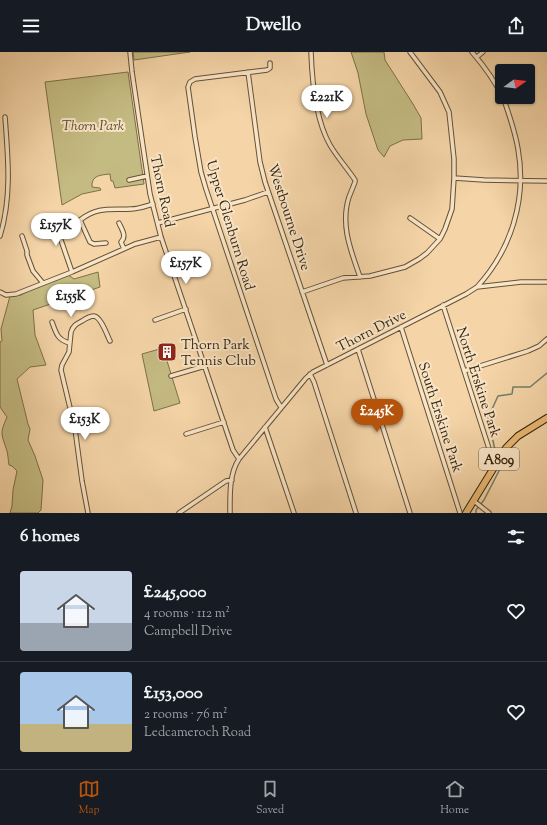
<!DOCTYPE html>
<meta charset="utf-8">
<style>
body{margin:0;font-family:"Sorts Mill Goudy",serif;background:#20242c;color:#f1f3f6;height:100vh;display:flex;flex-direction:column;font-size:15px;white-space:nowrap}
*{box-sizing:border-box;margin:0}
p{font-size:13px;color:#9ea1a6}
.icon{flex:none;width:22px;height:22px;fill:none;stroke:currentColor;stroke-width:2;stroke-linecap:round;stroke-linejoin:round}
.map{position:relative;height:461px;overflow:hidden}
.details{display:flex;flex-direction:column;background:#171b24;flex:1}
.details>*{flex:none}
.needle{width:26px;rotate:76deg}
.controls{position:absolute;left:495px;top:12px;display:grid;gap:8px}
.controls a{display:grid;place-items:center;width:40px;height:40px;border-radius:4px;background:#171b24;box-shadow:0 1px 3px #0004;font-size:20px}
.price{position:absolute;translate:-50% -34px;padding:0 9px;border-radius:14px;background:#fff;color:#222;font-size:13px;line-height:26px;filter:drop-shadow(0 1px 2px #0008)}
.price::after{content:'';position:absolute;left:50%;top:24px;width:12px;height:9px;margin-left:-6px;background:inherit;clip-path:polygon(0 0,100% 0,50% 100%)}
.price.on{background:#b45309;color:#fff}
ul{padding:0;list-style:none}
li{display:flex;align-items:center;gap:12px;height:100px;padding:0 20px}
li+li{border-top:1px solid #363941}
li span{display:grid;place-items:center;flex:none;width:112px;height:80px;border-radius:4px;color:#555}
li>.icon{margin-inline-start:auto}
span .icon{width:48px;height:48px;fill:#fffc;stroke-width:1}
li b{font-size:17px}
h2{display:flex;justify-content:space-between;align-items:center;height:48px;padding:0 20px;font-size:17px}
header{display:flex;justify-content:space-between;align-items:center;height:52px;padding:0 20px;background:#171b24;font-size:18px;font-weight:800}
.tab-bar{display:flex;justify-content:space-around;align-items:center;height:56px;border-top:1px solid #363941;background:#171b24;font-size:11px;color:#9ea1a6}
.tab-bar a{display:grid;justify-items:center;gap:2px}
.tab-bar .on{color:#b45309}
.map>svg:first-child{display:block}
.green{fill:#c4bb82;stroke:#7c7049}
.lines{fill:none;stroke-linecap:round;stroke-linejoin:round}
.stream{stroke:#737e6a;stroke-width:1.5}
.minor-casing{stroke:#655136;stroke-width:5.5}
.primary-casing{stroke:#352510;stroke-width:8}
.minor{stroke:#f8e4c6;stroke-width:3.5}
.primary{stroke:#eaba74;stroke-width:6}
.labels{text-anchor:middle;stroke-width:4;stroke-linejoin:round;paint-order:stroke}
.shield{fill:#f8e4c6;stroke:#705e47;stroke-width:1}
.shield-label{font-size:13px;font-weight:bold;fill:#352510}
.park-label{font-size:14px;font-style:italic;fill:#594a2c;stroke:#f8e4c6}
.street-label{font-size:14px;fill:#352510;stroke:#f8e4c6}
.poi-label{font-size:14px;fill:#352510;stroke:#f8e4c6;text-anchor:start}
</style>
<header><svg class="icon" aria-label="menu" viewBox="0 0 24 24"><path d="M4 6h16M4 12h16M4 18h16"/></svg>Dwello<svg class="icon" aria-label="share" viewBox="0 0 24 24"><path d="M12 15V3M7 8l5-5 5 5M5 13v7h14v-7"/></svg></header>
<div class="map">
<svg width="547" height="461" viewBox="0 0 547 461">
<rect width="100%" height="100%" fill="#f5d5a8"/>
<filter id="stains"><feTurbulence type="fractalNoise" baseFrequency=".005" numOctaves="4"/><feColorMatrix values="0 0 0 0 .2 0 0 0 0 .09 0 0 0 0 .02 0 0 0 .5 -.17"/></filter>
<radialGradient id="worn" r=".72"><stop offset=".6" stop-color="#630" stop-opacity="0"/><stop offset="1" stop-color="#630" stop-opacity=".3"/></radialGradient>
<!-- green -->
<path class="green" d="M133 0H190L134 8Z
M351 0H384L385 8 413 52 421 66 422 87 403 88 390 94 384 105 378 98 366 62 358 21Z
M128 20 144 132 115 136 113 129H111L110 122C101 123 91 123 92 135L100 136 101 138 82 142 62 153 45 30Z
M98 220 100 235 33 258 35 283 46 313 30 315 17 327 28 372 30 377 28 388 35 404 43 428 41 458 38 461H10L12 454 13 438 17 419 12 414 9 413C8 407 8 401 6 396 1 381 0 381 7 365L0 355V290L2 289 1 277 10 244 21 243 37 234 67 222 74 227Z
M163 296 180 351 154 359 142 302Z"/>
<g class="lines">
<!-- stream -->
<path class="stream" d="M495 398 488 366 498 344 512 342 513 335H530L547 321
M476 461V458L484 448 501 415"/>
<defs>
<path id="minor" d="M130 0 132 20 150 142 161 185 233 398 239 407C229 422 230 443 230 461
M311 0C312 29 315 67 330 93 337 105 347 116 355 128V130C353 135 351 140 349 145 340 173 351 199 360 225
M472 0C484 14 494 27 502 44
M477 5 483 0
M270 11V16L267 18 195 27 190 30 188 35 195 85 201 120 206 137 276 347 279 352 281 355
M248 20 260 110 265 130 327 313
M454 126 484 128 547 129
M129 128 147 124
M53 165 72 220
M410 166 440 187
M119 171C122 178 127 184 121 190L124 197
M158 171 245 148 268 140
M74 174 80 168
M0 184C12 145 8 105 5 65
M22 184 27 199V203L33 219 43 231
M106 191 94 192 90 190 80 168C98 154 111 158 131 157 138 157 146 154 153 152
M477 235C511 198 527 148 518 97 515 79 509 62 503 45
M0 240 6 243 16 242 72 220 135 192 161 185
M302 240 343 226 370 224 405 215 419 207 427 201 440 187 445 177 452 157 454 126V107L449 60 440 40 410 0
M443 253 492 406 496 411
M155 268 186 257
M52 270C56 281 57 287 69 291
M401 275 460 461
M358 297 410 461
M464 319 528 299 539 294 547 287
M310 322 314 330 356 461
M171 324 205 314
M265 375 294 461
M186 382 224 370
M239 407 306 326 313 320 466 242 477 235 521 230H547
M474 449 489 461
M88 461 82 429 75 377 61 318 62 313 69 300 71 280C73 274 76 272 82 269 85 267 90 264 94 264 101 265 107 283 110 289
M179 461 226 429 232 428"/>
<path id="primary" d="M466 461 506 396 518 384 547 366"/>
</defs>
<!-- minor casing -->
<use href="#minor" class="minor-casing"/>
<!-- primary casing -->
<use href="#primary" class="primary-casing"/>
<!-- minor -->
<use href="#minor" class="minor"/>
<!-- primary -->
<use href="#primary" class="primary"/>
</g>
<!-- icons -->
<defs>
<symbol id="building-square" viewBox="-11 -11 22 22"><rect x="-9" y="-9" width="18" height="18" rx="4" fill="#8f2418" stroke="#f8e4c6"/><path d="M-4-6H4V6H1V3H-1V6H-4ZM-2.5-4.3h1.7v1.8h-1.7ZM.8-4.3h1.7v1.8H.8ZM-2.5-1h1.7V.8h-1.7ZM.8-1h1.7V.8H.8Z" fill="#fff"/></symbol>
</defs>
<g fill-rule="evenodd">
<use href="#building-square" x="156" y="289" width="22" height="22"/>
</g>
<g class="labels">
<!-- shield labels -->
<rect class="shield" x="479" y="396" width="40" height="22" rx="3"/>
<g class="shield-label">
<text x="499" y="412">A809</text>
</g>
<!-- park labels -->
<g class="park-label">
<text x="93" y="78">Thorn Park</text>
</g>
<!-- street labels -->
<g class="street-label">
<text transform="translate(163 139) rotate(78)" y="5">Thorn Road</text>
<text transform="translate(290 165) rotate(72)" y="5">Westbourne Drive</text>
<text transform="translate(231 173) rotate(73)" y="5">Upper Glenburn Road</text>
<text transform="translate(371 278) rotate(-27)" y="5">Thorn Drive</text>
<text transform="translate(479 330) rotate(72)" y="5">North Erskine Park</text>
<text transform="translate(441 365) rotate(72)" y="5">South Erskine Park</text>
</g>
<!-- poi labels -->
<g class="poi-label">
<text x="181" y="297">Thorn Park<tspan x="181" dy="16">Tennis Club</tspan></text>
</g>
</g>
<rect width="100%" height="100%" filter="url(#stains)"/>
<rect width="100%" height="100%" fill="url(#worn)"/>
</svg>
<div class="controls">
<a><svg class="needle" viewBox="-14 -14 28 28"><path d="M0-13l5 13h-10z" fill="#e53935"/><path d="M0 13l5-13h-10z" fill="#9ea1a6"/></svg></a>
</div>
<b class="price" style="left:327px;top:67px">£221K</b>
<b class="price" style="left:56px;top:195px">£157K</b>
<b class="price" style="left:186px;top:233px">£157K</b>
<b class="price" style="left:71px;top:266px">£155K</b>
<b class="price on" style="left:377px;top:381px">£245K</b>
<b class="price" style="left:85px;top:389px">£153K</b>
</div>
<section class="details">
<h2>6 homes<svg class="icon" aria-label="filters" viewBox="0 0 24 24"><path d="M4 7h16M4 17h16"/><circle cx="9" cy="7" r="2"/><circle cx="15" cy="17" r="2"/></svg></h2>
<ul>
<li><span style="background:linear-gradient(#c9d6e8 65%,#9aa5b1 0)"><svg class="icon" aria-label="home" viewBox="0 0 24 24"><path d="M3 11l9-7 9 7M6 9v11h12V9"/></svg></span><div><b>£245,000</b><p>4 rooms · 112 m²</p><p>Campbell Drive</p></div><svg class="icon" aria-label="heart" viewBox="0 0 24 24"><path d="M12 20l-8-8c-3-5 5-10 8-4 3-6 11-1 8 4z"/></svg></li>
<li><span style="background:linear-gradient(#a9c7e8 65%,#c2b280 0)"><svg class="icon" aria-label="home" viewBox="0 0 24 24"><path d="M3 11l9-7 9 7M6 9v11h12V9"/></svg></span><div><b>£153,000</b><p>2 rooms · 76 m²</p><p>Ledcameroch Road</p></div><svg class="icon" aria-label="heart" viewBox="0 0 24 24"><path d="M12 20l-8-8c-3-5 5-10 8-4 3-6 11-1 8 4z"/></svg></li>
</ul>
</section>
<nav class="tab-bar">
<a class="on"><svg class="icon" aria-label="map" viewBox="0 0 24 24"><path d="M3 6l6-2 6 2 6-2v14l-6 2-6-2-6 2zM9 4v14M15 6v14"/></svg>Map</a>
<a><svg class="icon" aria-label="saved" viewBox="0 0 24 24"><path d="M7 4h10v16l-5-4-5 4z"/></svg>Saved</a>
<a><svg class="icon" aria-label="home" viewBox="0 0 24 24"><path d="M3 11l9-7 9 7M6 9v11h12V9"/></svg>Home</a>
</nav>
